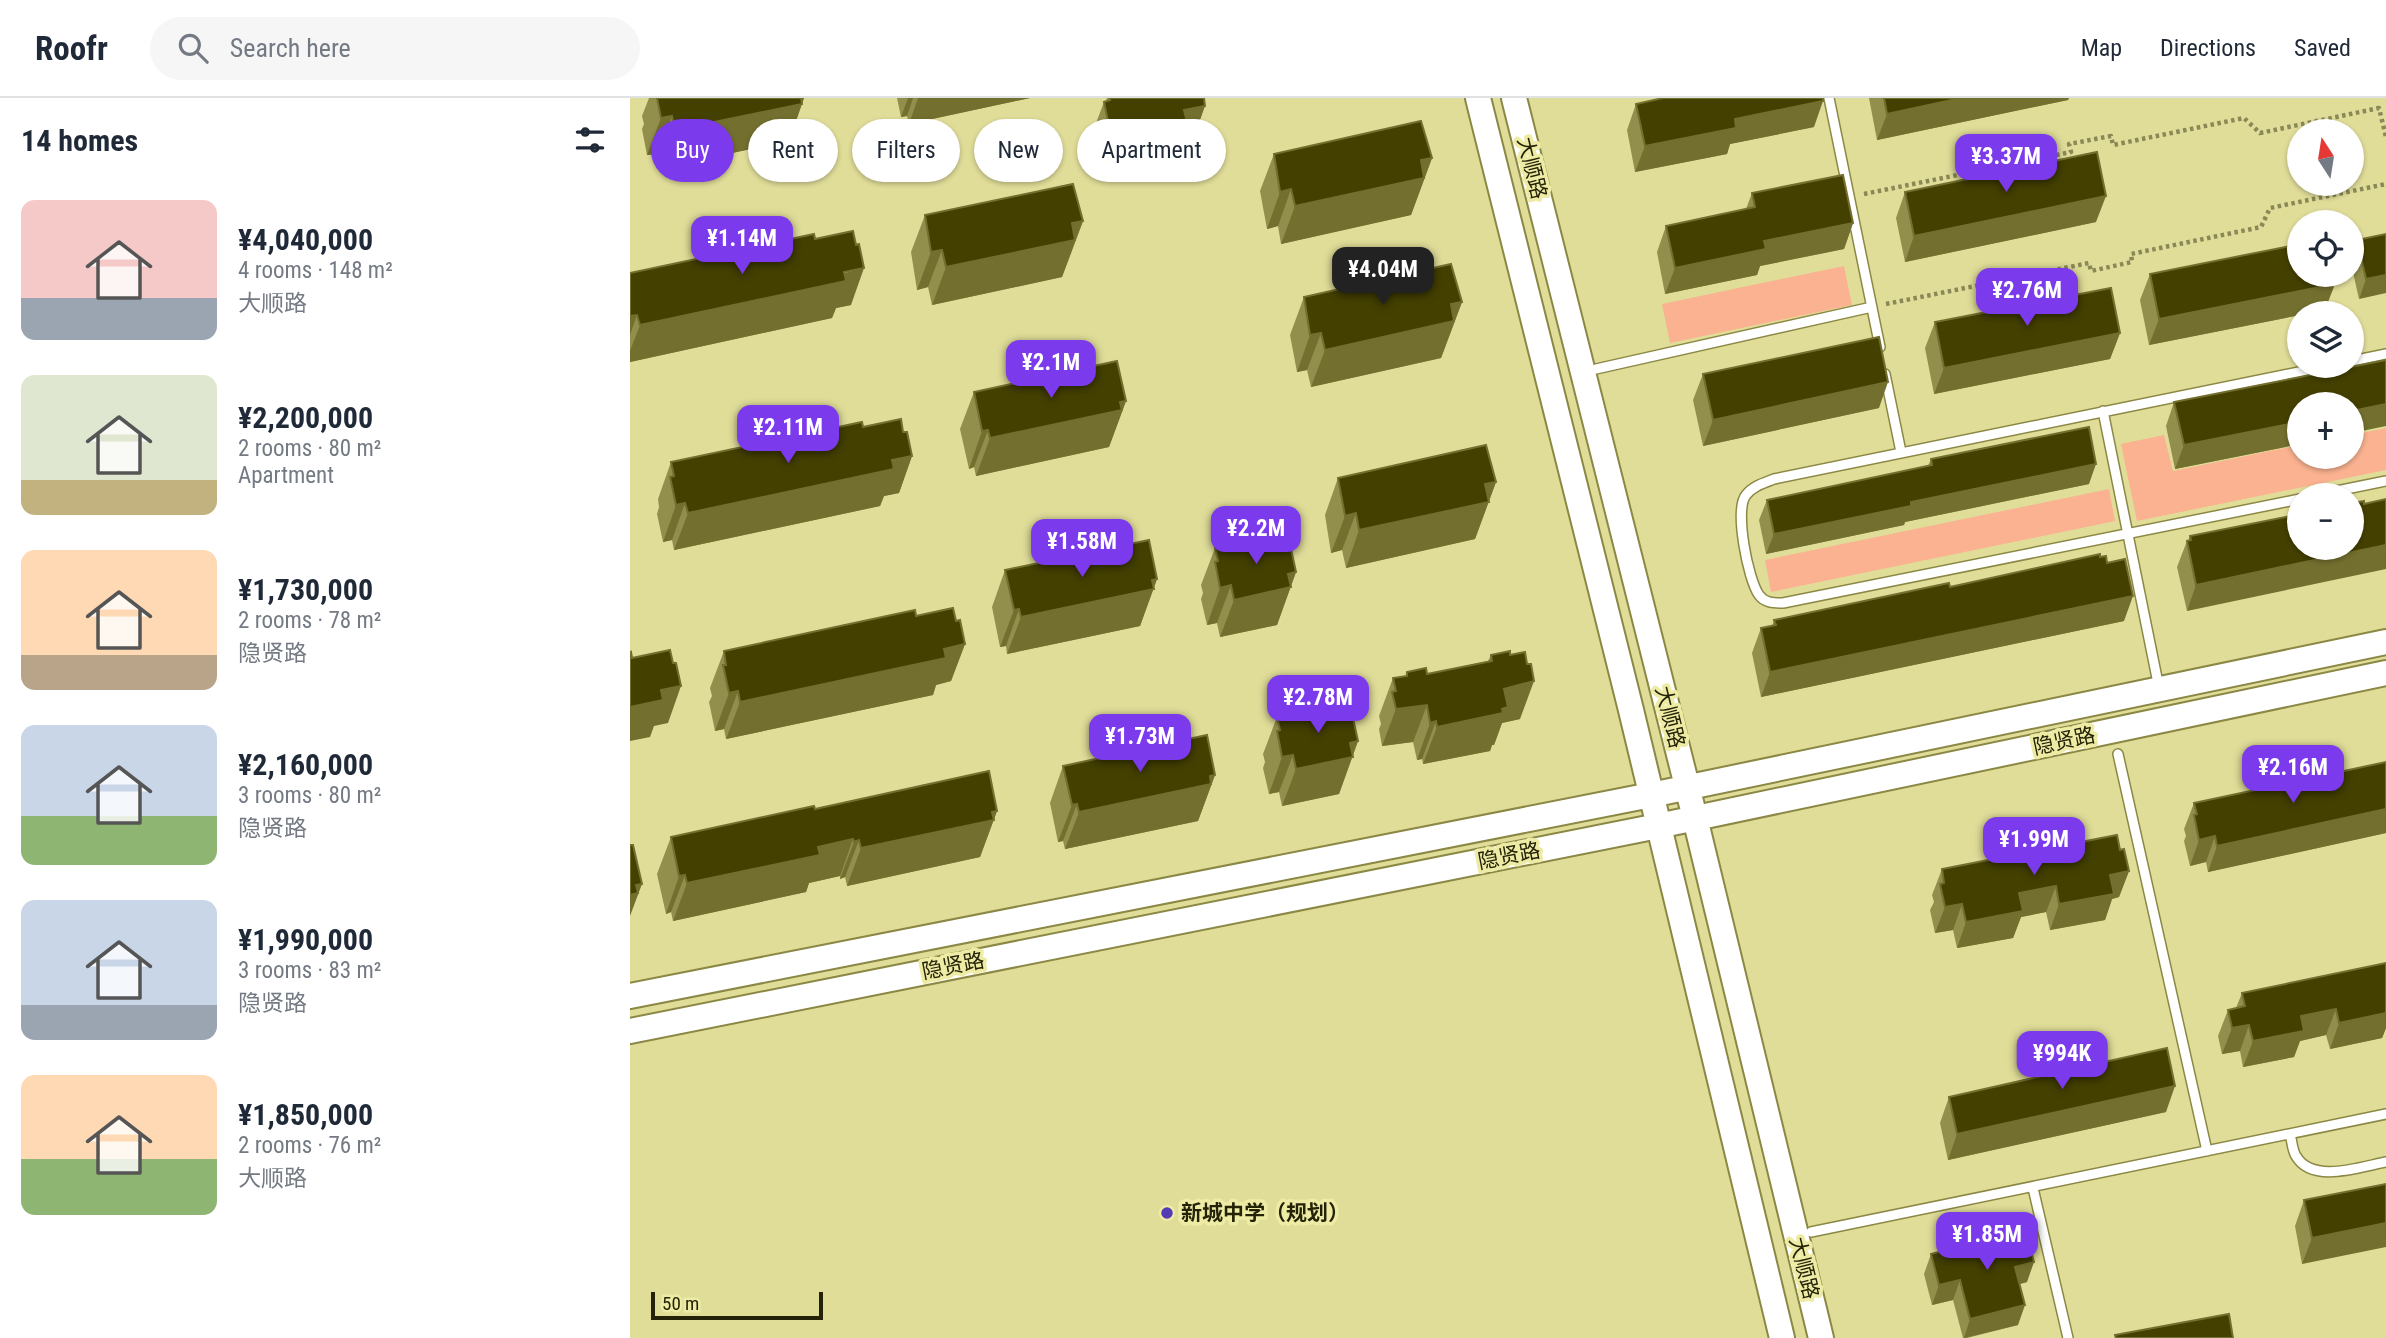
<!DOCTYPE html>
<meta charset="utf-8">
<style>
body{margin:0;font-family:"Roboto Condensed","Noto Sans SC",sans-serif;background:#f6f6f7;color:#1f2937;height:100vh;display:flex;flex-direction:column;font-size:26px;white-space:nowrap}
*{box-sizing:border-box;margin:0}
p{font-size:23px;color:#747a83}
.icon{flex:none;width:38px;height:38px;fill:none;stroke:currentColor;stroke-width:2;stroke-linecap:round;stroke-linejoin:round}
.map{position:relative;flex:1;overflow:hidden}
.drawer{display:flex;flex-direction:column;background:#fff;width:630px}
.drawer>*{flex:none}
.banner{position:absolute;left:21px;top:21px;width:665px;height:63px;display:flex;gap:14px}
.needle{width:46px;rotate:348deg}
.fabs{position:absolute;left:1657px;top:21px;display:grid;gap:14px}
.fabs a{display:grid;place-items:center;width:77px;height:77px;border-radius:50%;background:#fff;box-shadow:0 2px 5px #0004;font-size:35px}
.scale{position:absolute;left:21px;bottom:18px;width:172px;box-sizing:border-box;padding-left:7px;border:4px solid #242307;border-top:0;font-size:19px;line-height:24px;white-space:nowrap;color:#242307;-webkit-text-stroke:5px #eeeba5;paint-order:stroke}
.price{position:absolute;translate:-50% -60px;padding:0 16px;border-radius:14px;background:#7c3aed;color:#fff;font-size:23px;line-height:46px;filter:drop-shadow(0 2px 4px #0008)}
.price::after{content:'';position:absolute;left:50%;top:42px;width:21px;height:16px;margin-left:-10px;background:inherit;clip-path:polygon(0 0,100% 0,50% 100%)}
.price.current{background:#222;color:#fff}
ul{padding:0;list-style:none}
li{display:flex;align-items:center;gap:21px;height:175px;padding:0 21px}
li span{display:grid;place-items:center;flex:none;width:196px;height:140px;border-radius:14px;color:#555}
li>.icon{margin-inline-start:auto}
span .icon{width:84px;height:84px;fill:#fffc;stroke-width:1}
li b{font-size:30px}
h2{display:flex;justify-content:space-between;align-items:center;height:84px;padding:0 21px;font-size:30px}
.chip{padding:0 24px;border-radius:32px;background:#fff;box-shadow:0 2px 5px #0004;font-size:24px;line-height:63px}
.chip.current{background:#7c3aed;color:#fff}
header{display:flex;align-items:center;gap:42px;box-sizing:border-box;height:98px;padding:0 35px;background:#fff;border-bottom:2px solid #e0e1e3}
header strong{font-size:33px}
nav{display:flex;gap:38px;margin-inline-start:auto;font-size:24px}
.search{width:490px;height:63px;background:#f6f6f7;display:flex;align-items:center;gap:18px;box-sizing:border-box;padding:0 24px;border-radius:38px;color:#747a83;font-size:26px}
main{display:flex;flex:1;min-height:0}
.map>svg:first-child{display:block}
.green{fill:#fab290}
.lines{fill:none;stroke-linecap:round;stroke-linejoin:round}
.lane-casing{stroke:#8b8845;stroke-width:12}
.secondary-casing{stroke:#8b8845;stroke-width:28}
.path{stroke:#8a8856;stroke-width:4.5;stroke-dasharray:3.5 3.5;stroke-linecap:butt}
.lane{stroke:#fff;stroke-width:9}
.secondary{stroke:#fff;stroke-width:24}
.wall{fill:#928e4c}
.shaded-wall{fill:#736f2e}
.building{fill:#444000;stroke:#736f2e;stroke-width:2}
.poi-dot{fill:#533bb3;stroke:#eeeba5;stroke-width:2.5}
.labels{text-anchor:middle;stroke-width:7;stroke-linejoin:round;paint-order:stroke}
.street-label{font-size:21px;fill:#242307;stroke:#eeeba5}
.poi-label{font-size:21px;font-weight:bold;fill:#242307;stroke:#eeeba5;text-anchor:start}
</style>
<header>
<strong>Roofr</strong>
<div class="search"><svg class="icon" aria-label="search" viewBox="0 0 24 24"><circle cx="10" cy="10" r="6"/><path d="M15 15l6 6"/></svg>Search here</div>
<nav><a>Map</a><a>Directions</a><a>Saved</a></nav>
</header>
<main>
<section class="drawer">
<h2>14 homes<svg class="icon" aria-label="filters" viewBox="0 0 24 24"><path d="M4 7h16M4 17h16"/><circle cx="9" cy="7" r="2"/><circle cx="15" cy="17" r="2"/></svg></h2>
<ul>
<li><span style="background:linear-gradient(#f6c9c9 70%,#9aa5b1 0)"><svg class="icon" aria-label="home" viewBox="0 0 24 24"><path d="M3 11l9-7 9 7M6 9v11h12V9"/></svg></span><div><b>¥4,040,000</b><p>4 rooms · 148 m²</p><p>大顺路</p></div></li>
<li><span style="background:linear-gradient(#dfe7d0 75%,#c2b280 0)"><svg class="icon" aria-label="home" viewBox="0 0 24 24"><path d="M3 11l9-7 9 7M6 9v11h12V9"/></svg></span><div><b>¥2,200,000</b><p>2 rooms · 80 m²</p><p>Apartment</p></div></li>
<li><span style="background:linear-gradient(#ffd9b3 75%,#b9a48a 0)"><svg class="icon" aria-label="home" viewBox="0 0 24 24"><path d="M3 11l9-7 9 7M6 9v11h12V9"/></svg></span><div><b>¥1,730,000</b><p>2 rooms · 78 m²</p><p>隐贤路</p></div></li>
<li><span style="background:linear-gradient(#c9d6e8 65%,#8fb573 0)"><svg class="icon" aria-label="home" viewBox="0 0 24 24"><path d="M3 11l9-7 9 7M6 9v11h12V9"/></svg></span><div><b>¥2,160,000</b><p>3 rooms · 80 m²</p><p>隐贤路</p></div></li>
<li><span style="background:linear-gradient(#c9d6e8 75%,#9aa5b1 0)"><svg class="icon" aria-label="home" viewBox="0 0 24 24"><path d="M3 11l9-7 9 7M6 9v11h12V9"/></svg></span><div><b>¥1,990,000</b><p>3 rooms · 83 m²</p><p>隐贤路</p></div></li>
<li><span style="background:linear-gradient(#ffd9b3 60%,#8fb573 0)"><svg class="icon" aria-label="home" viewBox="0 0 24 24"><path d="M3 11l9-7 9 7M6 9v11h12V9"/></svg></span><div><b>¥1,850,000</b><p>2 rooms · 76 m²</p><p>大顺路</p></div></li>
</ul>
</section>
<div class="map">
<svg width="1756" height="1240" viewBox="0 0 1756 1240">
<rect width="100%" height="100%" fill="#e0dd99"/>
<!-- green -->
<path class="green" d="M1214 168 1222 207 1040 245 1032 206Z
M1756 330V372L1507 423 1491 346 1534 337 1543 373 1669 347 1670 359H1722V337Z
M1479 391 1485 423 1141 494 1135 462Z"/>
<g class="lines">
<defs>
<path id="lane" d="M1199 0 1250 249
M1722 263 1756 256
M966 271 1242 209
M1255 276 1271 354
M1473 313 1528 585
M1687 397 1756 383
M1670 401 1153 505C1143 505 1135 505 1129 497 1118 482 1104 411 1116 397 1123 388 1134 385 1144 381L1698 268
M1488 656 1577 1053
M1660 1036C1662 1042 1662 1052 1666 1058 1682 1086 1730 1069 1756 1064
M1403 1090 1438 1240
M1181 1134 1756 1016"/>
<path id="secondary" d="M848 0 1001 612 1152 1240
M884 0 1065 720 1191 1240
M0 898 1021 697 1756 544
M0 933 1028 728 1756 575"/>
</defs>
<!-- lane casing -->
<use href="#lane" class="lane-casing"/>
<!-- secondary casing -->
<use href="#secondary" class="secondary-casing"/>
<!-- path -->
<path class="path" d="M1234 96 1441 54 1439 46 1481 38 1483 47 1614 20 1630 35 1749 10 1756 39
M1256 206 1459 165 1461 173 1502 164 1501 156 1631 129 1640 110 1756 86"/>
<!-- lane -->
<use href="#lane" class="lane"/>
<!-- secondary -->
<use href="#secondary" class="secondary"/>
</g>
<!-- wall -->
<path class="wall" d="M19 0H174L159 43 31 70 28 56 17 57 12 31 14 26 12 18Z
M267 0H400L279 26 277 18 271 19Z
M477 0H574L562 45 548 48 543 61 490 72 487 61 465 65 460 41 474 4 476 3Z
M1239 0H1439L1438 2 1247 42Z
M1006 6 1184 29 1100 46 1097 56 1005 74 997 32Z
M644 56 802 60 781 117 651 146 648 128 637 131 630 93Z
M1275 94 1466 124 1275 164 1266 120Z
M1122 95 1223 125 1214 151 1130 168 1127 177 1035 196 1027 154 1036 128 1116 111Z
M295 117 453 123 432 179 302 207 298 189 287 192 281 154Z
M1756 136 1729 201 1722 170V157L1727 142Z
M185 141 221 207 206 210 202 220 0 264V175Z
M1520 176 1695 212 1680 215H1670V217L1519 247 1510 202Z
M674 199 832 204 811 260 681 289 677 272 667 274 660 237Z
M1305 224 1490 235 1480 261 1304 296 1295 250Z
M1073 276 1249 310 1073 348 1063 302Z
M344 294 496 303 479 349 346 378 344 369 339 371 330 331Z
M1544 304 1670 306V346L1545 371 1536 328Z
M233 329 273 334 282 358 269 395 254 398 250 408 44 452 42 442 33 444 27 416 29 409 28 401 41 364Z
M1301 361 1459 386 1275 424 1274 427 1136 456 1129 422 1137 402 1298 368Z
M708 380 866 384 845 441 716 470 712 452 701 455 695 417Z
M1670 416 1557 513 1547 469 1557 443H1558L1560 438Z
M656 447 666 474 647 527 590 539 587 525 577 527 571 501 573 495 571 487 585 450Z
M375 472 527 481 510 528 377 556 376 548 370 549 362 509Z
M1320 489 1494 523 1131 599 1122 555 1131 530 1142 528 1144 522Z
M286 518 326 523 335 546 321 583 306 587 303 597 96 641 94 631 85 633 79 604 82 598 80 590 94 553Z
M861 557 890 621 872 625 864 647H862L860 653 793 666 792 661 787 662 783 644 752 648 749 631 751 626 749 618 763 580 775 578 777 574 797 576 858 563Z
M718 616 728 643 709 696 652 708 649 694 639 696 633 670 635 664 633 656 647 619Z
M1756 664V735L1578 774 1576 764 1560 768 1554 743 1556 738 1554 731 1564 705Z
M433 668 585 677 568 723 435 751 433 743 428 744 420 705Z
M185 711 367 713 350 759 217 788 215 779 210 781V778L179 785 176 794 43 823 41 814 36 816 27 776 41 739Z
M1490 752 1499 773 1489 799 1482 801 1475 822 1420 832 1416 814 1391 819 1383 840 1327 850 1323 832 1305 835 1300 812 1304 804 1302 797 1312 771Z
M1756 865V930L1752 940 1700 951 1696 937 1670 943 1664 959 1613 969 1610 953 1592 956 1588 938 1598 912 1606 910 1612 895Z
M1319 999 1536 1014 1318 1062 1310 1025Z
M1756 1086 1672 1166 1665 1128 1674 1102Z
M1301 1156 1397 1184 1390 1186 1388 1227 1337 1240H1333L1323 1202 1302 1207 1294 1176Z"/>
<!-- shaded-wall -->
<path class="shaded-wall" d="M166 0H174L159 43 31 70 45 32Z
M278 0H283L277 18 271 19Z
M288 0H400L279 26Z
M1331 0H1439L1438 2 1247 42 1257 16Z
M1193 3 1184 29 1100 46 1097 56 1005 74 1015 48 1105 21Z
M575 8 562 45 548 48 543 61 490 72 503 35 554 12Z
M42 18 28 56 17 57 31 20Z
M501 23 487 61 465 65 479 28Z
M802 60 781 117 651 146 665 108 791 62Z
M661 91 648 128 637 131 650 94Z
M1476 98 1466 124 1275 164 1284 138Z
M453 123 432 179 302 207 316 169 442 125Z
M1223 125 1214 151 1130 168 1127 177 1035 196 1045 170 1134 143Z
M312 152 298 189 287 192 301 154Z
M234 170 221 207 206 210 202 220 0 264V253L10 227Z
M1756 177V195L1729 201 1736 181Z
M1705 186 1695 212 1680 215H1670V217L1519 247 1529 221Z
M832 204 811 260 681 289 695 252 821 206Z
M7 217 0 237V218Z
M691 235 677 272 667 274 680 237Z
M1490 235 1480 261 1304 296 1314 270Z
M1258 284 1249 310 1073 348 1083 322Z
M496 303 479 349 346 378 360 340Z
M1756 306V328L1722 335V313Z
M1670 324V346L1545 371 1554 347Z
M358 332 344 369 339 371 352 333Z
M282 358 269 395 254 398 250 408 44 452 58 415Z
M1466 366 1459 386 1275 424 1274 427 1136 456 1144 436 1281 404Z
M866 384 845 441 716 470 729 432 855 386Z
M55 405 42 442 33 444 46 407Z
M726 415 712 452 701 455 715 418Z
M1756 447V471L1557 513 1566 487Z
M666 474 647 527 590 539 604 502 658 476Z
M527 481 510 528 377 556 391 519Z
M601 487 587 525 577 527 590 490Z
M1503 498 1494 523 1131 599 1140 574Z
M389 511 376 548 370 549 384 512Z
M335 546 321 583 306 587 303 597 96 641 110 604Z
M904 583 890 621 872 625 864 647H862L860 653 793 666 807 629 874 591Z
M51 588 38 625 24 628 20 639 0 643V609L31 592Z
M108 593 94 631 85 633 99 595Z
M797 607 783 644 752 648 766 611Z
M806 623 792 661 787 662 800 625Z
M728 643 709 696 652 708 666 671 720 645Z
M663 657 649 694 639 696 652 659Z
M585 677 568 723 435 751 449 714Z
M447 706 433 743 428 744 442 707Z
M1756 711V735L1578 774 1587 748Z
M367 713 350 759 217 788 231 750Z
M1585 738 1576 764 1560 768 1569 742Z
M223 741 210 778 179 785 176 794 43 823 57 785 188 749Z
M229 742 215 779 210 781 224 744Z
M1499 773 1489 799 1482 801 1475 822 1420 832 1429 806 1480 777Z
M55 777 41 814 36 816 49 778Z
M12 786 0 818V797L6 787Z
M1426 788 1416 814 1391 819 1383 840 1327 850 1336 824 1389 795Z
M1332 806 1323 832 1305 835 1315 809Z
M1756 907V930L1752 940 1700 951 1709 925Z
M1706 911 1696 937 1670 943 1664 959 1613 969 1623 943 1671 918Z
M1619 927 1610 953 1592 956 1602 930Z
M1545 988 1536 1014 1318 1062 1327 1036Z
M1756 1125V1149L1672 1166 1682 1140Z
M1404 1164 1397 1184 1378 1189 1385 1169Z
M1330 1182 1323 1202 1302 1207 1309 1187Z
M1395 1207 1388 1227 1334 1240 1340 1221Z"/>
<!-- building -->
<path class="building" d="M27 0H171L172 6 45 32 42 18 31 20Z
M480 0H574L575 8 554 12 557 24 503 35 501 23 479 28 474 4 480 2Z
M1033 0H1193V3L1105 21 1106 30 1015 48 1006 6Z
M1254 0H1331L1257 16Z
M791 23 802 60 791 62 794 80 665 108 661 91 650 94 644 56Z
M1467 54 1476 98 1284 138 1275 94Z
M1213 77 1223 125 1134 143 1136 151 1045 170 1036 128 1125 109 1122 95Z
M443 86 453 123 442 125 445 142 316 169 312 152 301 154 295 117Z
M223 133 226 147 229 146 234 170 214 174 216 183 10 227 7 217 0 218V175L184 136 185 141Z
M1756 136V177L1736 181 1727 142Z
M1670 146V177H1703L1705 186 1529 221 1520 176Z
M821 166 832 204 821 206 824 223 695 252 691 235 680 237 674 199Z
M1481 190 1490 235 1314 270 1305 224Z
M1249 239 1258 284 1083 322 1073 276Z
M1756 262V306L1722 313V306H1670V324L1554 347 1544 304Z
M487 263 496 303 490 304 492 312 360 340 358 332 352 333 344 294Z
M271 321 273 334H277L282 358 262 362 264 371 58 415 55 405 46 407 40 379 44 378 41 364 232 324 233 329Z
M1459 329 1466 366 1281 404V408L1144 436 1137 402 1302 367 1301 361Z
M856 347 866 384 855 386 859 404 729 432 726 415 715 418 708 380Z
M1756 401V447L1566 487 1557 443 1561 442 1560 438 1670 416V450H1722V405L1734 403V406Z
M654 435 656 447 660 446 666 474 658 476 661 489 604 502 601 487 590 490 585 464 588 463 585 450Z
M519 442 527 481 522 482 524 491 391 519 389 511 384 512 375 472Z
M1470 456V459L1476 458 1477 465 1495 461 1503 498 1140 574 1131 530 1146 527 1144 522 1319 485 1320 489Z
M323 510 326 523 330 522 335 546 314 551 316 560 110 604 108 593 99 595 93 567H96L94 553 285 512 286 518Z
M40 552 43 565H46L51 588 31 592 33 602 0 609V555L1 554 2 560Z
M880 553V557L895 554 897 566H901L904 583 874 591 878 609 872 611 873 615 807 629 806 623 800 625 797 607 766 611 762 594 766 593 763 580 777 578V574L796 570 797 576 862 563 861 557Z
M716 604 718 616 722 615 728 643 720 645 723 659 666 671 663 657 652 659 647 633 650 632 647 619Z
M577 637 585 677 580 678 581 686 449 714 447 706 442 707 433 668Z
M1756 664V711L1587 748 1585 738 1569 742 1564 717 1567 716 1564 705Z
M359 673 367 713 362 714 364 722 231 750 229 742 224 744 223 741 188 749 190 757 57 785 55 777 49 778 41 739 184 708 185 711Z
M1487 737 1490 752 1494 751 1499 773 1480 777 1484 796 1429 806 1426 788 1389 795 1393 813 1336 824 1332 806 1315 809 1310 786 1314 785 1312 771Z
M0 747H3L12 786 6 787 8 795 0 797Z
M1756 865V915L1709 925 1706 911 1671 918 1674 933 1623 943 1619 927 1602 930 1598 912 1615 908 1612 895Z
M1537 950 1545 988 1327 1036 1319 999Z
M1756 1086V1125L1682 1140 1674 1102Z
M1396 1132 1404 1164 1385 1169 1395 1207 1340 1221 1330 1182 1309 1187 1301 1156Z
M1599 1216 1603 1240H1486L1485 1237Z"/>
<!-- markers -->
<circle class="poi-dot" cx="537" cy="1115" r="7"/>
<g class="labels">
<!-- street labels -->
<g class="street-label">
<text transform="translate(902 70) rotate(76)" y="7">大顺路</text>
<text transform="translate(1040 619) rotate(76)" y="7">大顺路</text>
<text transform="translate(1434 643) rotate(-12)" y="7">隐贤路</text>
<text transform="translate(879 758) rotate(-11)" y="7">隐贤路</text>
<text transform="translate(323 868) rotate(-11)" y="7">隐贤路</text>
<text transform="translate(1174 1170) rotate(76)" y="7">大顺路</text>
</g>
<!-- poi labels -->
<g class="poi-label">
<text x="551" y="1122">新城中学（规划）</text>
</g>
</g>
</svg>
<div class="fabs">
<a><svg class="needle" viewBox="-14 -14 28 28"><path d="M0-13l5 13h-10z" fill="#e53935"/><path d="M0 13l5-13h-10z" fill="#747a83"/></svg></a>
<a><svg class="icon" aria-label="locate" viewBox="0 0 24 24"><circle cx="12" cy="12" r="6"/><path d="M12 2v4M12 18v4M2 12h4M18 12h4"/></svg></a>
<a><svg class="icon" aria-label="layers" viewBox="0 0 24 24"><path d="M12 4l9 5-9 5-9-5zM3 14l9 5 9-5"/></svg></a>
<a>+</a>
<a>−</a>
</div>
<div class="scale">50 m</div>
<b class="price" style="left:1376px;top:96px">¥3.37M</b>
<b class="price" style="left:112px;top:178px">¥1.14M</b>
<b class="price current" style="left:753px;top:209px">¥4.04M</b>
<b class="price" style="left:1397px;top:230px">¥2.76M</b>
<b class="price" style="left:421px;top:302px">¥2.1M</b>
<b class="price" style="left:158px;top:367px">¥2.11M</b>
<b class="price" style="left:626px;top:468px">¥2.2M</b>
<b class="price" style="left:452px;top:481px">¥1.58M</b>
<b class="price" style="left:688px;top:637px">¥2.78M</b>
<b class="price" style="left:510px;top:676px">¥1.73M</b>
<b class="price" style="left:1663px;top:707px">¥2.16M</b>
<b class="price" style="left:1404px;top:779px">¥1.99M</b>
<b class="price" style="left:1432px;top:993px">¥994K</b>
<b class="price" style="left:1357px;top:1174px">¥1.85M</b>
<div class="banner">
<a class="chip current">Buy</a>
<a class="chip">Rent</a>
<a class="chip">Filters</a>
<a class="chip">New</a>
<a class="chip">Apartment</a>
</div>
</div>
</main>
